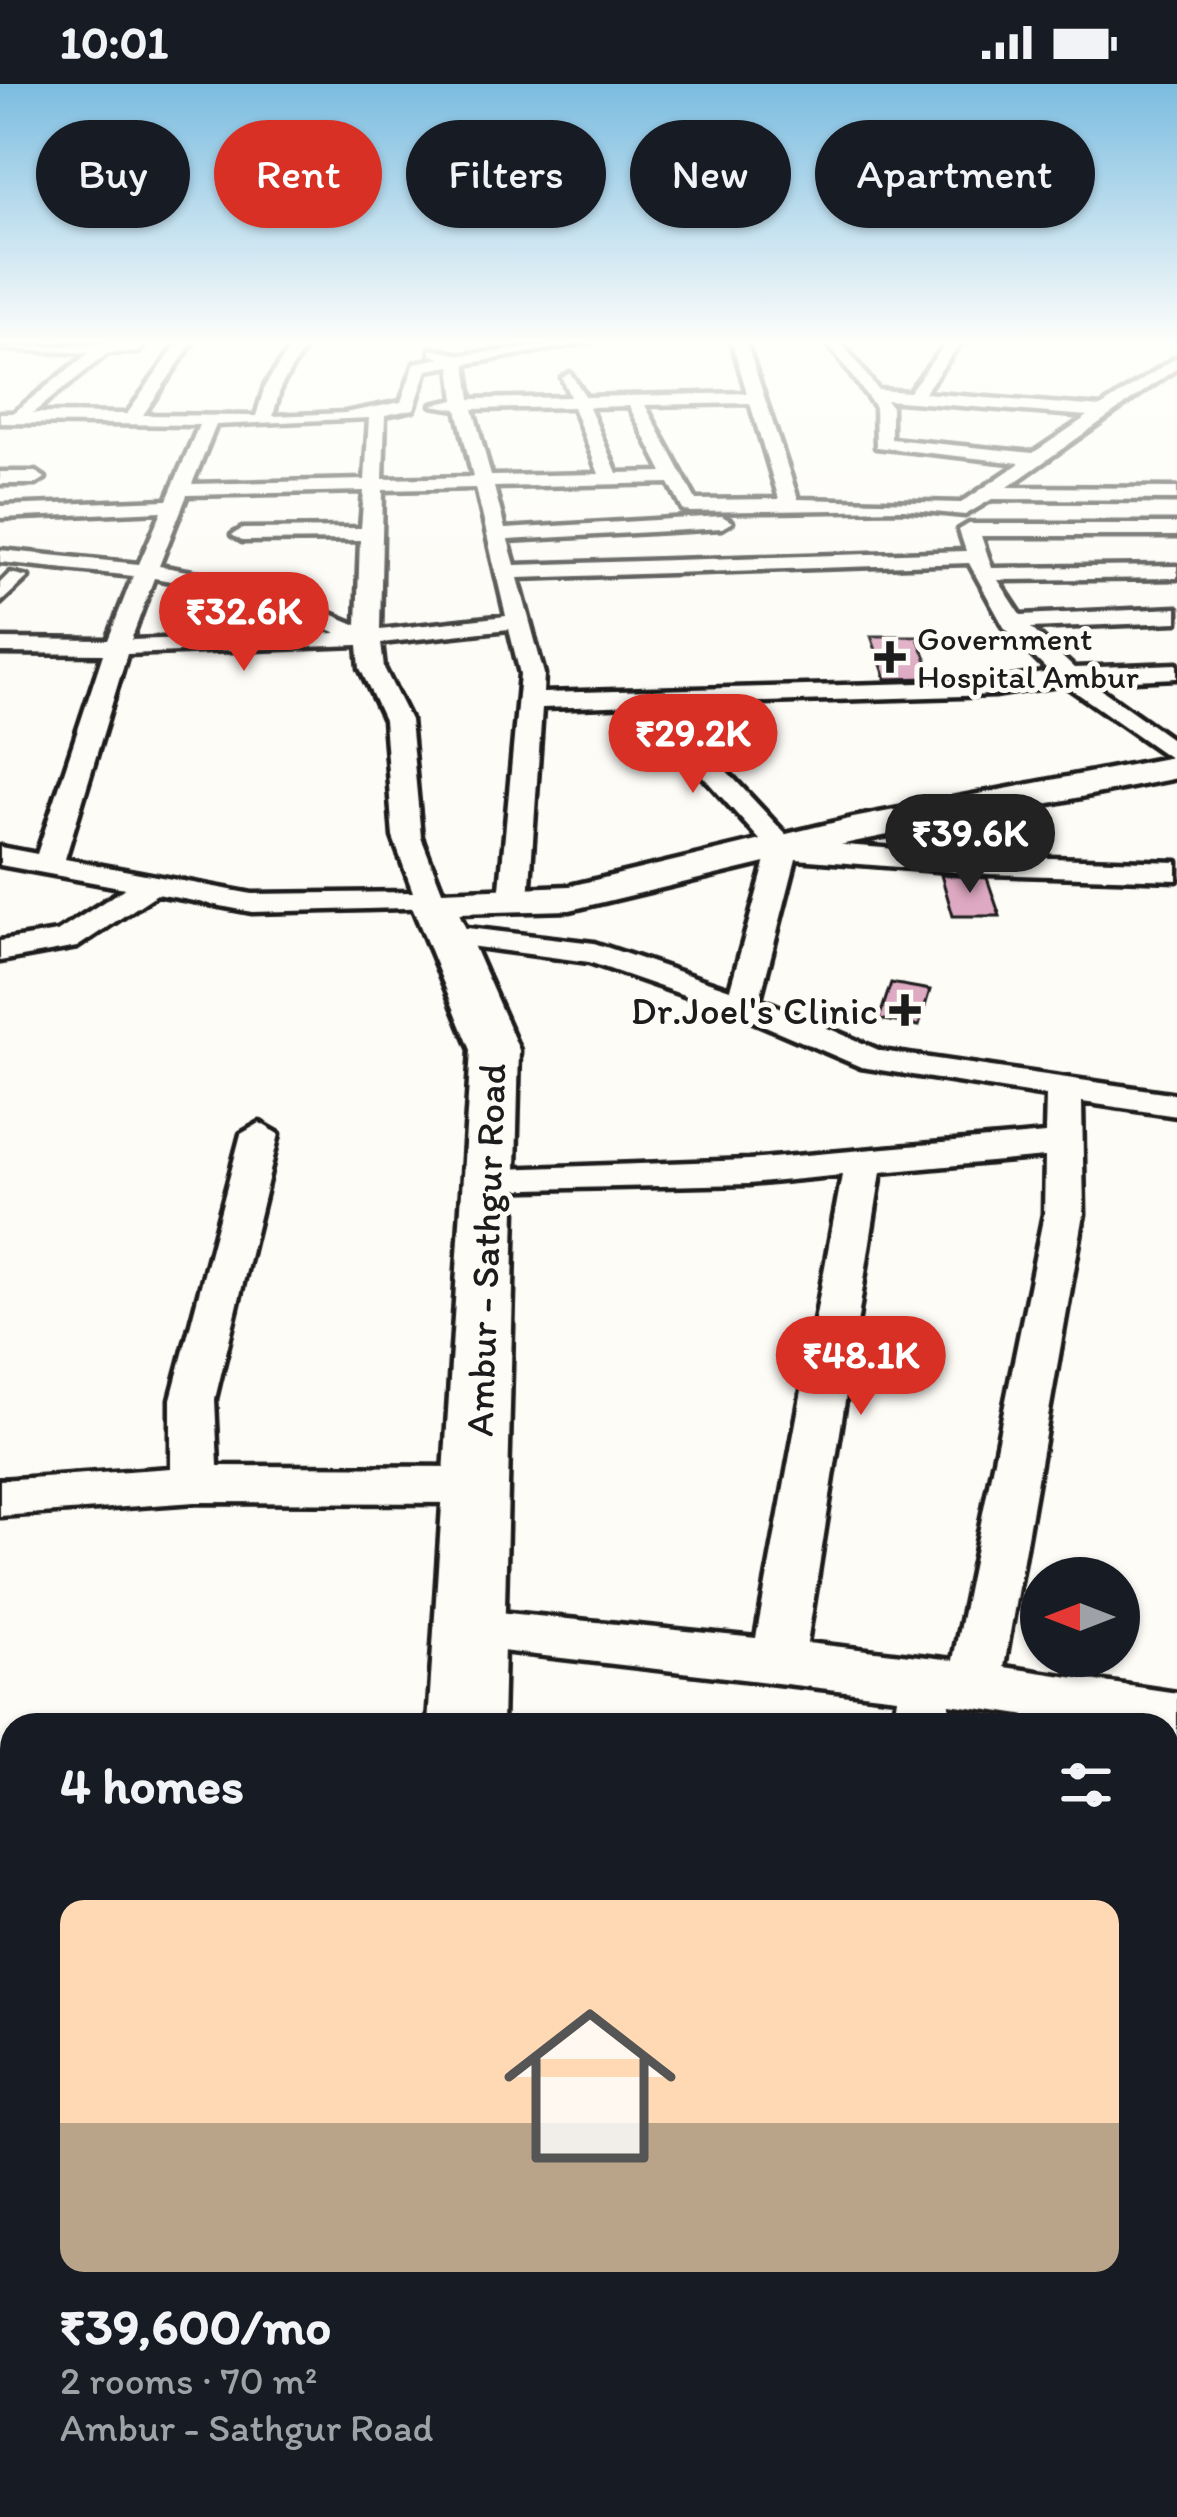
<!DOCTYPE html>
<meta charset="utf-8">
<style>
body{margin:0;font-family:Itim,sans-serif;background:#20242c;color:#f1f3f6;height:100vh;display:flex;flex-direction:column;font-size:45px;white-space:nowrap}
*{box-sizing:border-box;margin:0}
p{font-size:39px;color:#9ea1a6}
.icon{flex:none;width:66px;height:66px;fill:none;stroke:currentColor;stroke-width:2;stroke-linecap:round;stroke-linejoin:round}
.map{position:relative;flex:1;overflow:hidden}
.sheet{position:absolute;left:0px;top:1629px;width:1179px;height:804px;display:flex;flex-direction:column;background:#171b24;border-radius:36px 36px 0 0;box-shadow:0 3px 9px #0004}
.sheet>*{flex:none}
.guide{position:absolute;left:36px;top:36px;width:1107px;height:108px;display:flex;gap:24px}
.needle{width:78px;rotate:270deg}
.tools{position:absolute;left:1020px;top:1473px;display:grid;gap:24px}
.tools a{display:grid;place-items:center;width:120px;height:120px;border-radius:50%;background:#171b24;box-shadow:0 3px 9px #0004;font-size:60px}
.price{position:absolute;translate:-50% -102px;padding:0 27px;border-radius:42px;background:#d93025;color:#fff;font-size:39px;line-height:78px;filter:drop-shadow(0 3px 6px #0008)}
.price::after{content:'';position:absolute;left:50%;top:72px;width:36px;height:27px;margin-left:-18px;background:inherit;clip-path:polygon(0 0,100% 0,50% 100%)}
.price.selected{background:#222;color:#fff}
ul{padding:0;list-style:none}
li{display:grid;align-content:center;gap:24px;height:636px;padding:0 60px}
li+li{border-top:3px solid #363941}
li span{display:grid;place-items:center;height:372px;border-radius:24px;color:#555}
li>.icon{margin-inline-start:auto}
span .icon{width:216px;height:216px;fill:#fffc;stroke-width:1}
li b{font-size:51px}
h2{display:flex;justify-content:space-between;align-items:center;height:144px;padding:0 60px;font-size:51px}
.tag{padding:0 42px;border-radius:54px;background:#171b24;box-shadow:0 3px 9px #0004;font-size:42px;line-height:108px}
.tag.selected{background:#d93025;color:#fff}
.status{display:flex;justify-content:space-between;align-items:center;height:84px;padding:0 60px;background:#171b24;direction:ltr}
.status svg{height:33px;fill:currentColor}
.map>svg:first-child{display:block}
.building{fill:#dea9c2;stroke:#1c1c1c;stroke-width:3}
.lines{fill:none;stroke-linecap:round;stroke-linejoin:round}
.street-casing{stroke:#1c1c1c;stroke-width:9}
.secondary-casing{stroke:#1c1c1c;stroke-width:9}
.street{fill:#fdfcf7;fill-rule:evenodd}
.secondary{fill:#fdfcf7;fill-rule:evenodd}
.poi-dot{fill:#1c1c1c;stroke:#fdfcf7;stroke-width:4.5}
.labels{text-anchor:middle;stroke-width:10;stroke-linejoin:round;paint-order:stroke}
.far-poi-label{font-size:33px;fill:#1c1c1c;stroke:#fdfcf7;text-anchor:start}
.poi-label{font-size:39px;fill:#1c1c1c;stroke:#fdfcf7;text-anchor:end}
.street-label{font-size:39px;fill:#1c1c1c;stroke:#fdfcf7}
</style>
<div class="status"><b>10:01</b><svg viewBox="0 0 49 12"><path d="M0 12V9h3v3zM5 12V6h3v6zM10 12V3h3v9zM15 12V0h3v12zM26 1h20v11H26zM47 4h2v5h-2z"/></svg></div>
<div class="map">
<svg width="1177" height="2433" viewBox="0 0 1177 2433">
<rect width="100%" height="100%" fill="#fdfcf7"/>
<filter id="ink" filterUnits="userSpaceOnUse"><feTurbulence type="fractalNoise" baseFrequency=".00833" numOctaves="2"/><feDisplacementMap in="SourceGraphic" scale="24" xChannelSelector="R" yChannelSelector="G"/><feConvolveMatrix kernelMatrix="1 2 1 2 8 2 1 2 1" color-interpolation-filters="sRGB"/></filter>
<g filter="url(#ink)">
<!-- building -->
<path class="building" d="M871 552H917L934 594 886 595Z
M941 791 987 794 1000 832H953Z
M891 899 930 906 919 942 879 935Z"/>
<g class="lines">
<defs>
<path id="street" d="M132 258H147L138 268 108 269 33 329 127 330 179 258H193L143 331 256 332 265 302 294 258H308L281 302 273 332 345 329 401 318 415 279 441 274 431 271V265L462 271 588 258 466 280 471 315 570 313 562 294 570 289 586 313 747 309 732 258H746L798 415 961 419 1020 379 876 363 875 323 827 258H841L878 306 909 308 947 258H961L924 309 1101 323 1177 273V284L1008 403 1177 404V416L992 415 965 431 903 425 690 428 683 426 669 399 494 403 505 445 722 432 732 438 722 444 508 456 515 481 966 467 959 446 969 440H1177V452H981L992 484 1177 482V494L998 496 1021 531 1177 524V538L1031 544 1074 584 1177 580V594L1091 598 1177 659V679L1064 600 995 611 665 621 792 757 988 772 1177 778V796L988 790 796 775 760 915 881 967 1177 1010V1032L1082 1018 1084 1130 1004 1583 1177 1609V1655L1167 1654V1641H1086L950 1620 947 1641H893L897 1613 451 1561 443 1546 451 1531 469 1525 756 1554 842 1091 749 1100 489 1106 475 1102 470 1094 475 1086 749 1076 1045 1050 1046 1012 861 983 730 927 589 878 439 858 434 851 439 844 450 842 594 859 730 905 769 766 639 621 542 624 529 815 525 821H503L499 815 520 590 509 545 381 559 384 584 410 636 421 753 446 817 442 823 252 828 157 810 77 863 0 877V857L57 848 125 804 0 781V763L37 770 103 570 0 569V555L108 556 133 492 0 478V466L139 480 162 427 0 434V422L167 416 199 341 0 339V329H13L89 269 2 265ZM451 282 455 316 432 321 457 325 473 393 383 395 385 331 414 325 427 286ZM886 316 1088 332 1033 369 891 355V323ZM750 319 779 415 696 416 645 321ZM629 322 663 388 617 389 589 323ZM573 323 599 390 491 392 473 325ZM369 334 365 396 192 400 216 341ZM476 404 506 532 380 546 383 406ZM364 407 361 444 242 445 232 451 242 457 360 456 357 541 260 500 159 482 187 411ZM969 479 1004 543 1049 588 995 597 543 609 544 590 518 494ZM154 494 245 510 337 549 131 556ZM358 561 360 584 384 636 393 753 413 808 252 810 65 775 127 570ZM1045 1073 1044 1130 953 1576 807 1559 881 1088Z
M0 388H36L45 394 36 400H0Z
M10 489 28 493 0 519V499Z
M260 1039 279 1050 215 1315 218 1382 476 1383 493 1388 500 1401 493 1414 476 1419 195 1418 0 1432V1396L171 1384V1315L241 1050Z
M0 2249 12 2251V2323L0 2321Z
M795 2421H871L870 2433H794Z"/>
<path id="secondary" d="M1177 672V694L853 758 570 826 459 829 519 966 502 1641H428L471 966 410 817 416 808 570 802 853 734Z
M238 2421H342L338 2433H234Z"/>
</defs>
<!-- street casing -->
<use href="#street" class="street-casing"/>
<!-- secondary casing -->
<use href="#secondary" class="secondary-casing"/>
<!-- street -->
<use href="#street" class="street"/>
<!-- secondary -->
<use href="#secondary" class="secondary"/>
</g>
</g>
<!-- sky -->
<linearGradient id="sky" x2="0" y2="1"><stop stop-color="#7bbce0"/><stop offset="0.43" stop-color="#fefefb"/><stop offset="1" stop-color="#fefefb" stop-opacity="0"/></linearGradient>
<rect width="1177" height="599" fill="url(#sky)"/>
<!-- markers -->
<g class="poi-dot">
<path d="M884 555h12v12h12v12h-12v12h-12v-12h-12v-12h12z"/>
<path d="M899 908h12v12h12v12h-12v12h-12v-12h-12v-12h12z"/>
</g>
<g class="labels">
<!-- far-poi labels -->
<g class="far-poi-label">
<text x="917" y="566">Government<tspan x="917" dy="38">Hospital Ambur</tspan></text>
</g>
<!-- poi labels -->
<g class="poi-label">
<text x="878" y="940">Dr.Joel's Clinic</text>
</g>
<!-- street labels -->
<g class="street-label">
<text transform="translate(485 1166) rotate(-88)" y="14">Ambur - Sathgur Road</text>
</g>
</g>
</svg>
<div class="tools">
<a><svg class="needle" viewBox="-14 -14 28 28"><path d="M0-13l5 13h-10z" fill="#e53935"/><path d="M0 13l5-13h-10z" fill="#9ea1a6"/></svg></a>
</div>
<b class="price" style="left:244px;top:590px">₹32.6K</b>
<b class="price" style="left:693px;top:712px">₹29.2K</b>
<b class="price selected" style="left:970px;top:812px">₹39.6K</b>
<b class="price" style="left:861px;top:1334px">₹48.1K</b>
<div class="guide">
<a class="tag">Buy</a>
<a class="tag selected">Rent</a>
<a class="tag">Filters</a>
<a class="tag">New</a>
<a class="tag">Apartment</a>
</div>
<section class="sheet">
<h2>4 homes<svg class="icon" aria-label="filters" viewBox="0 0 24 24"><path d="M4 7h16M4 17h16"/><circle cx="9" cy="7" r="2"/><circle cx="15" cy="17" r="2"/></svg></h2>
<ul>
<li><span style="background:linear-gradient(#ffd9b3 60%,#b9a48a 0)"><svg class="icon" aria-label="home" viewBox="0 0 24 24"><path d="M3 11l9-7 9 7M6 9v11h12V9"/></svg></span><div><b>₹39,600/mo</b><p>2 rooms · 70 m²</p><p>Ambur - Sathgur Road</p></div></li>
</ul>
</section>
</div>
